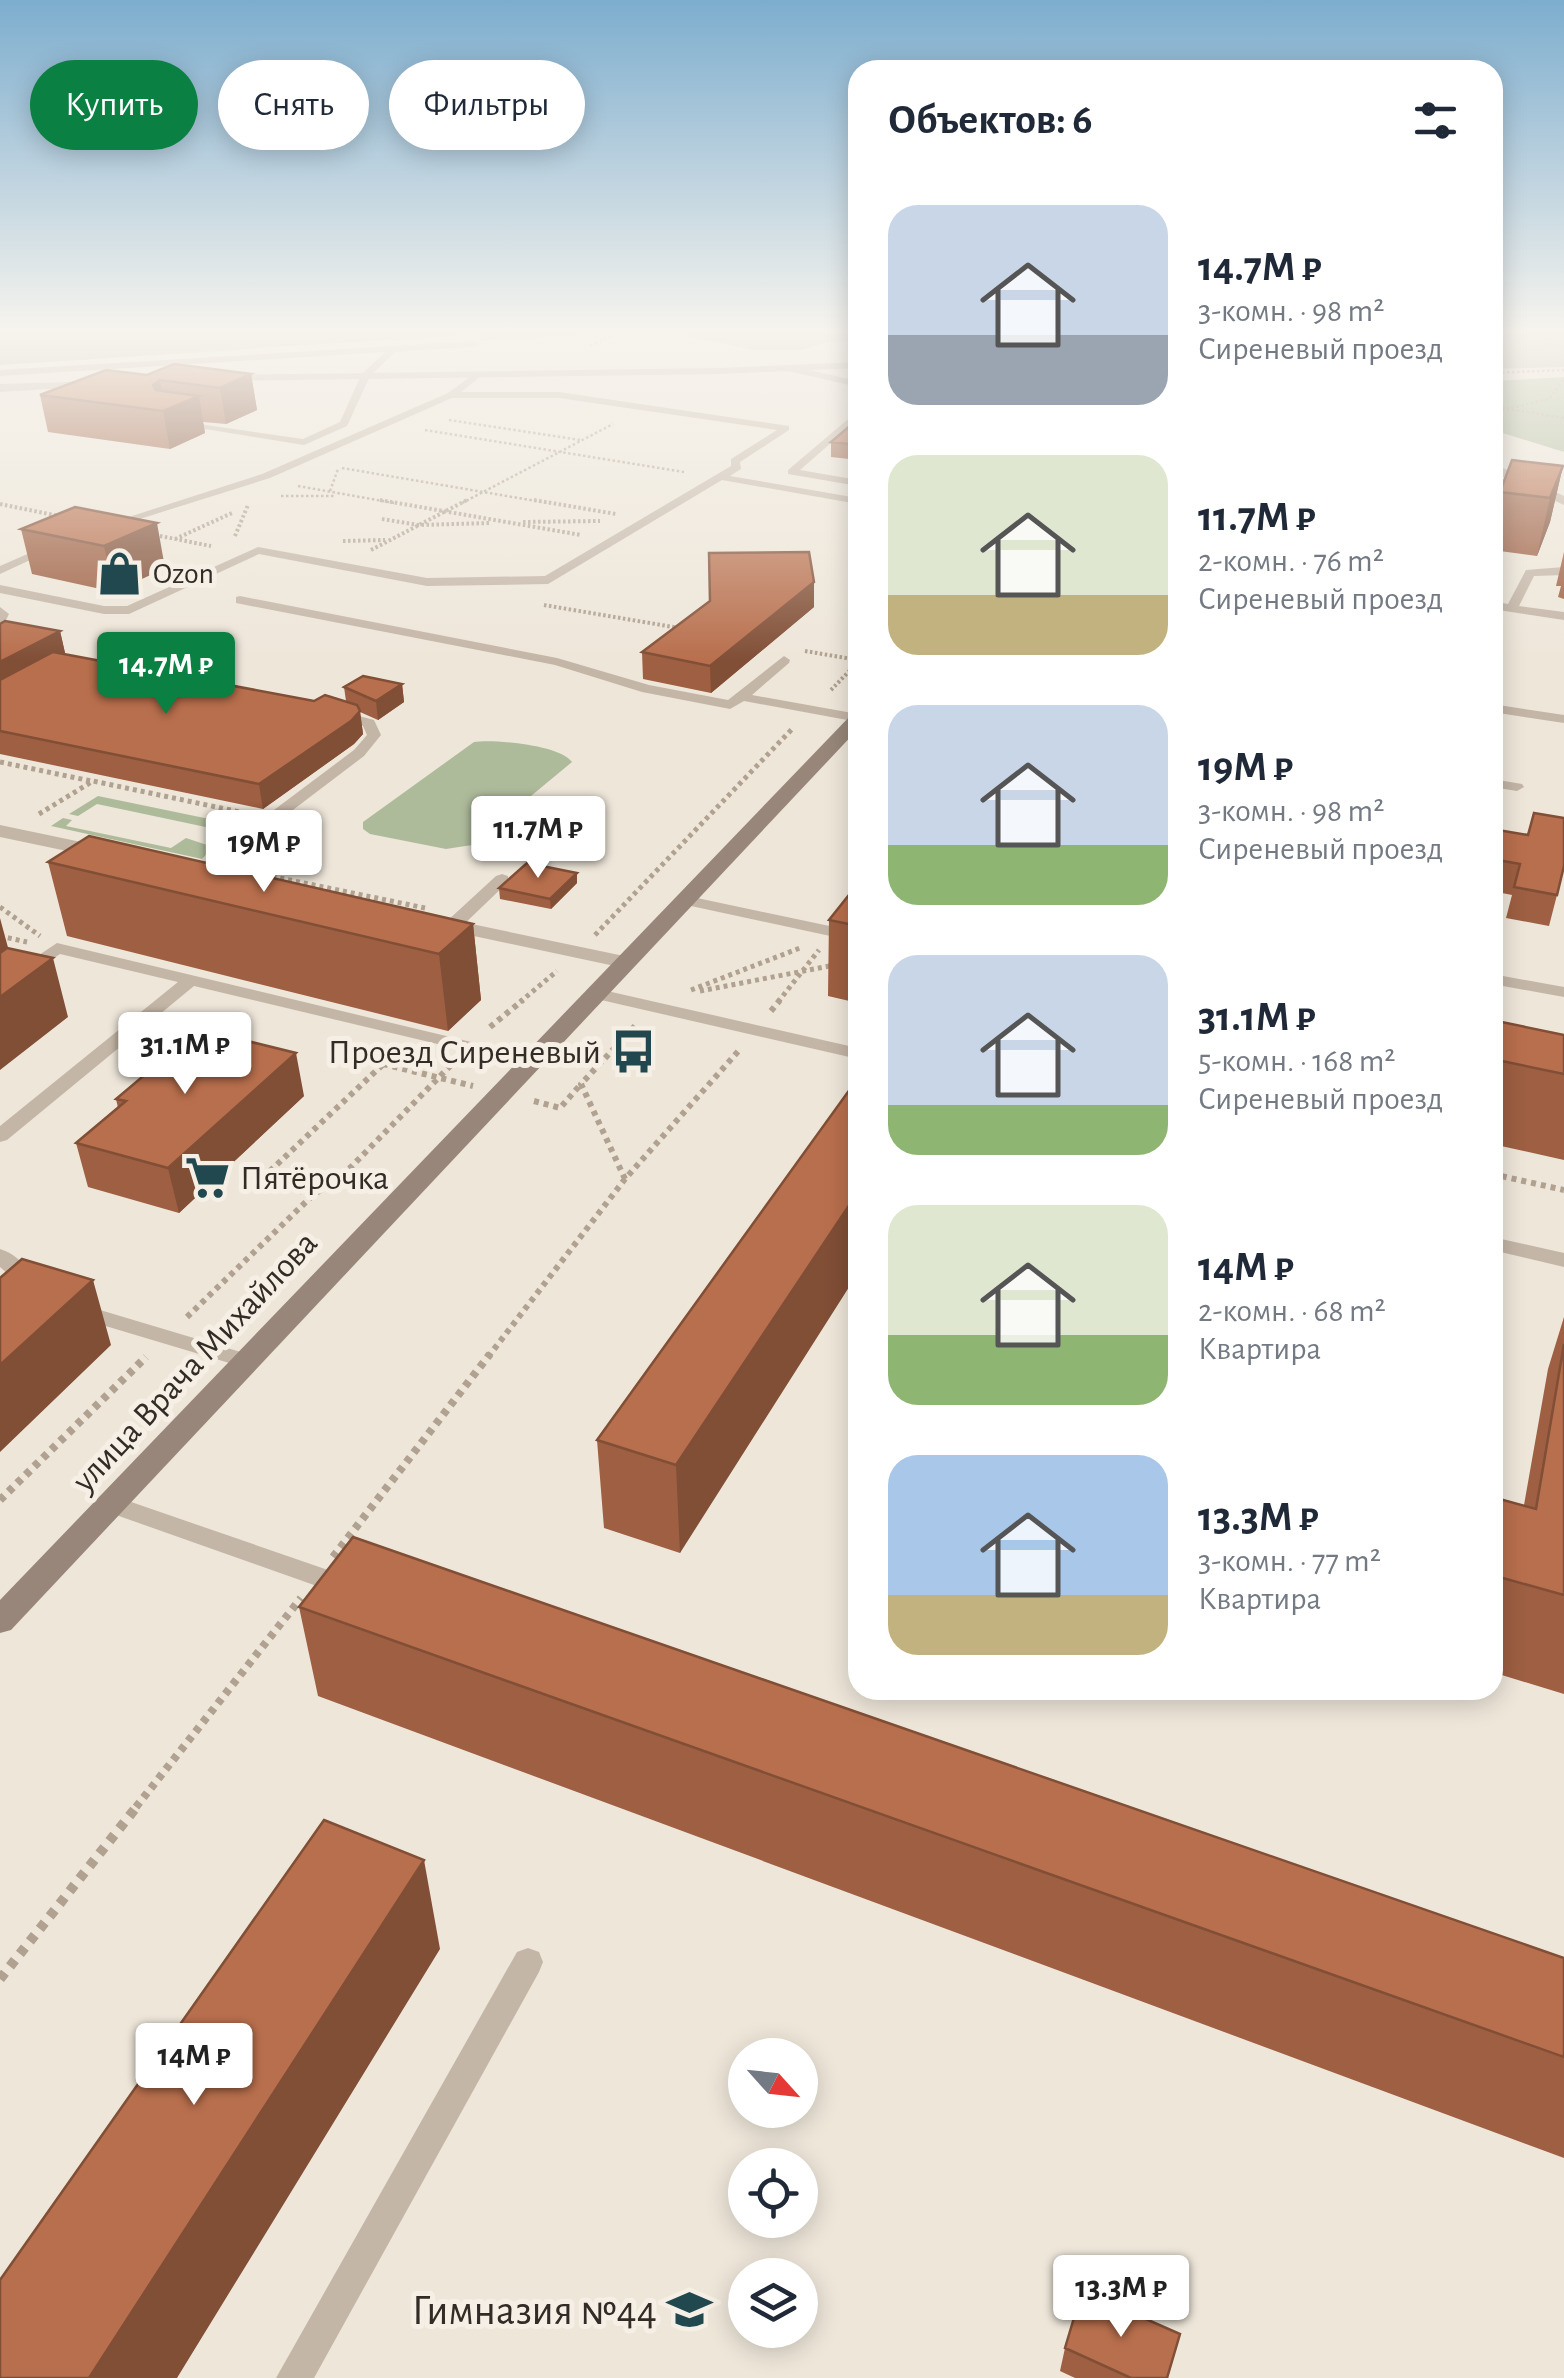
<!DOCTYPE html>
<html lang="ru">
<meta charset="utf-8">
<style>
body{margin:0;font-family:"Alegreya Sans",sans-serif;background:#f2f2f3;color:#1f2937;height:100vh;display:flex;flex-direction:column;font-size:38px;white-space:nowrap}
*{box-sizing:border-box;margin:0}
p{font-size:32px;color:#747a83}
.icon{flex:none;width:55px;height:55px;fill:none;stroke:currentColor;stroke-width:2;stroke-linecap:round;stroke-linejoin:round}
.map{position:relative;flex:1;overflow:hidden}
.panel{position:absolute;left:848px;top:60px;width:655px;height:1640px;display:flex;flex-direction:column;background:#fff;border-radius:30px;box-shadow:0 5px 25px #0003}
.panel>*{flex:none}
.banner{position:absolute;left:30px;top:60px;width:668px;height:90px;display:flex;gap:20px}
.needle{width:65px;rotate:117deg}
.fabs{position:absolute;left:728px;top:2038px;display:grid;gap:20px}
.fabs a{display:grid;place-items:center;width:90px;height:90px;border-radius:50%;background:#fff;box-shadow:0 5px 25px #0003;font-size:50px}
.price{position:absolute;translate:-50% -85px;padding:0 22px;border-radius:10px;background:#fff;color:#222;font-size:32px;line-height:65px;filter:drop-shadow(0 2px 5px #0008)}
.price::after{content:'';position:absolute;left:50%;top:60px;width:30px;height:22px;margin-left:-15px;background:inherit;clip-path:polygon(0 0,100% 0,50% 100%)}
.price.current{background:#0b8043;color:#fff}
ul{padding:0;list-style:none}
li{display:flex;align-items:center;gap:30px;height:250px;padding:0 40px}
li span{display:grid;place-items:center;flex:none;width:280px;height:200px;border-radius:30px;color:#555}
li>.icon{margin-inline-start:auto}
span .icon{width:120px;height:120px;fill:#fffc;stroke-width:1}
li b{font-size:42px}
h2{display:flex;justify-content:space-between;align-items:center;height:120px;padding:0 40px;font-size:42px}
.pill{padding:0 35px;border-radius:45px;background:#fff;box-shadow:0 5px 25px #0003;font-size:35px;line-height:90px}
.pill.current{background:#0b8043;color:#fff}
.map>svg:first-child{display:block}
.green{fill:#aebb9b}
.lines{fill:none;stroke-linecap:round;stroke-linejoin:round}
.path-far5{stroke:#b0a191;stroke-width:2.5;stroke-dasharray:2.5 2.5;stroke-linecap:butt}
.path-far4{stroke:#b0a191;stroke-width:4;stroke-dasharray:2.5 2.5;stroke-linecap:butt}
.path-far3{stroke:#b0a191;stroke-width:5;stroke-dasharray:4 4;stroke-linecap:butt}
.path-far2{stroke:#b0a191;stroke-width:6;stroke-dasharray:5 5;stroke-linecap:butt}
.path-far1{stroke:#b0a191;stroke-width:8;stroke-dasharray:6 6;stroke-linecap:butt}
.path{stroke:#b0a191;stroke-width:10;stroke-dasharray:8 8;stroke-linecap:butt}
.service{fill:#c4b6a7;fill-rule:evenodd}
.minor{fill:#c4b6a7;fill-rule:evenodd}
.tertiary{fill:#c4b6a7;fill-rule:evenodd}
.secondary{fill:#978679;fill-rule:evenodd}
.wall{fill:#9e5f42}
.shaded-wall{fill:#814e36}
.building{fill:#b86f4d;stroke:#814e36;stroke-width:2.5}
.labels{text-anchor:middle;stroke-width:10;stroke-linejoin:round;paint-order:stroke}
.far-poi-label{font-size:30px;fill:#322b26;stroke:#f6efe5;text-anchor:start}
.poi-label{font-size:35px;fill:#322b26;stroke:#f6efe5;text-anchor:end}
.street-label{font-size:35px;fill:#322b26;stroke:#f6efe5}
.near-poi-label{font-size:42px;fill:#322b26;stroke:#f6efe5;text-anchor:end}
</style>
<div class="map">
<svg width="1564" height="2378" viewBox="0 0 1564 2378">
<rect width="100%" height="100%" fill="#eee6d9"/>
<!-- green -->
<path class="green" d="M0 328H857L858 341 827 342 802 350H754L664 331 482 340 478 334 0 365Z
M1493 328H1564V367L1493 369Z
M1564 377V452L1493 430V381Z
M474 742C495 739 560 745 572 762L472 845 446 849 370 834 363 829V822Z
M98 796 248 827 234 833 97 804 78 816 69 814Z
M63 818 72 820 66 826 171 848 186 838 213 847 202 859 51 826Z"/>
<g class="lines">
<!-- path-far5 -->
<path class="path-far5" d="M1502 328 1564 348
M0 331 10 328
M590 346 628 328
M1492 373 1564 370
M1492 406 1564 418
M1492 413 1549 399 1564 380
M449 420 580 440
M425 430 684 472
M342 468 548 503
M298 486 394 503
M330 491 338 469
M281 496H334
M462 503 613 424"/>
<!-- path-far4 -->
<path class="path-far4" d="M380 500 581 535
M534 500 616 514
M0 504 59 516
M382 519 419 525 490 523
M523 522 600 521
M155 535 211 546
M235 536 248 505
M175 539 232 513
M343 541 385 540
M371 550 467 500
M544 605 679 628
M805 651 858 660
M831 690 858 662"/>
<!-- path-far3 -->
<path class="path-far3" d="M0 762 91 781
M39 814 93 781 240 812
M241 870 425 908
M0 907 40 936
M595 935 794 727
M0 936 27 942
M691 990 800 948
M700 991 835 965
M520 1002 557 971
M778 1002 819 950"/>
<!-- path-far2 -->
<path class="path-far2" d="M771 1011 780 1000
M490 1027 523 1000
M383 1064 473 1086
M534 1101 560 1108 581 1084
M1492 1174 1564 1190
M625 1179 581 1084 635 1026
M311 1197 269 1172 396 1052
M187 1317 311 1197 351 1167 452 1064
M488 1357 625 1179 741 1048"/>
<!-- path-far1 -->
<path class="path-far1" d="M0 1500 146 1357
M333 1557 490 1354
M136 1807 301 1598"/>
<!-- path -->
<path class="path" d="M0 1979 138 1805"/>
<!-- service -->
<path class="service" d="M476 341 479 346 395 352 370 376 347 426 304 445 174 424 179 421 303 439 340 422 361 375 385 352 0 376V370Z
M791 366 858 381V387L788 371Z
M478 371 481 376 461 392H559L789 426V430L740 462 741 469 730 476 858 498V504L722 480 548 584 427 586 259 554 129 614H104L0 593V585L104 606H127L258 547 427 578 545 576 731 466V459L777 430 559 398H452L270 478 111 528 101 526 262 474 448 393Z
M847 420 855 422 800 470 858 480V486L788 474V470Z
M1527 484 1532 487 1531 489 1492 495V489Z
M48 545 58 547 0 574V566Z
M1564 567V575L1534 576 1519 606 1564 612V620L1492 609V601L1508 604 1526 570Z
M240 596 557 658 649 685 728 700 784 656 790 660 789 663 752 695 858 714V722L744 701 730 709 642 692 555 665 236 603V597Z
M0 607 9 614 4 624 0 625Z
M1492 704 1564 715V723L1492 712Z
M329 708 374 720 381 735 364 756 206 876H194V870L354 750 367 735 363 726 329 714Z
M1492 779 1522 784 1524 787 1517 791 1492 787Z
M502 874 508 876V882L458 930H446V922L496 876Z
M683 895 858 932V942L677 903 675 900Z
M57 943 530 1056 539 1061 530 1066 194 986 7 1140 0 1142V1126L178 982 60 954 0 994V981Z
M1492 974 1564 987V997L1492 984Z
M594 988 858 1048V1059L588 997 585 993Z
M1492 1237 1564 1253V1267L1492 1250Z
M0 1249C20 1255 30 1272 39 1289L36 1294H20L10 1276 0 1267Z
M80 1304 254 1356 257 1361 254 1366 246 1368 72 1316 69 1311 72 1306Z
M111 1495 354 1579 358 1586 354 1593 345 1596 102 1510 99 1504 102 1498Z
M528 1948 539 1952 543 1962 539 1972 314 2378H276L517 1952Z"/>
<!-- minor -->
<path class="minor" d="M858 362V368L720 374 218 381 212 378 218 375 720 368Z
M102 381 98 386 0 392V384Z
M0 825 105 847 115 853 105 859 0 837Z
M443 918 624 956 635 962 624 968 436 928 433 924 436 920Z"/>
<!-- tertiary -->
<path class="tertiary" d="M1492 463 1564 496V505L1492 472Z"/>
<!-- secondary -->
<path class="secondary" d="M858 713V729L11 1630 0 1633V1600L852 714Z"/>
</g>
<!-- wall -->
<path class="wall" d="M251 374 257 410 226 424 203 422 205 433 170 449 48 432 40 395 147 375Z
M858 419V460L831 457V442Z
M1563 466 1550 522 1537 556 1492 550V525L1500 492Z
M75 507 165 568 114 592 32 574 21 529Z
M1564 552V599L1558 597 1561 586H1556Z
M814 582V607L711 693 643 679 642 652Z
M0 624 60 631 65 653 63 654 314 701H346L344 687 402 684 404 702 378 720 360 712 363 734 354 744 263 809 0 754Z
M1492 829 1557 895 1549 926 1506 918 1512 895 1492 891Z
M48 862 473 924 481 1000 448 1031 67 936Z
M577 883 551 909 500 899 499 888Z
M858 892V1003L828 996 829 920Z
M1492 1020 1564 1035V1160L1492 1144Z
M858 1078 680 1553 604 1528 597 1440Z
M304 1096 179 1213 88 1187 76 1143 118 1108 116 1099Z
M1564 1317V1694L1492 1672V1497L1524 1505 1548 1369Z
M299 1607 1564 1958V2158L318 1696Z
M1065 2348 1167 2378H1075L1060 2371Z"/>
<!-- shaded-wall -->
<path class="shaded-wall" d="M251 374 257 410 226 424 220 388Z
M160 380 165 411 199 396 205 433 170 449 163 411 153 385Z
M1563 466 1550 522 1537 556 1550 498Z
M157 523 165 568 114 592 104 546Z
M814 582V607L711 693 710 666Z
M60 631 65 653 0 688V662Z
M402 684 404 702 378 720 376 701Z
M360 711 363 734 354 744 263 809 259 784Z
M577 873V883L551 909 550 899Z
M0 918 13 966 0 974Z
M473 924 481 1000 448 1031 439 954Z
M53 958 68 1017 0 1070V997Z
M296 1053 304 1096 179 1213 168 1168Z
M858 1192V1273L680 1553 676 1465Z
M93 1280 111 1345 0 1452V1365Z
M424 1860 440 1949 177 2378H89Z"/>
<!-- building -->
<path class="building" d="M174 364 251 374 220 388 160 380 153 385 156 390 199 396 163 411 40 395 106 370 147 375Z
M858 419V445L831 442Z
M1512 460 1563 466 1550 498 1500 492Z
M75 507 157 523 104 546 21 529Z
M809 552 814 582 710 666 642 652 710 601 709 553Z
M5 621 60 631 0 662V624Z
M53 652 314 701 325 695 357 705 360 711 351 721 259 784 0 731V680Z
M363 676 402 684 376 701 344 687Z
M1534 813 1564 818V866L1557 895 1514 887 1520 864 1492 859V829L1528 835Z
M89 836 473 924 439 954 48 862Z
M527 863 577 873 550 899 499 888Z
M852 891 858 892V926L829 920Z
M7 948 53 958 0 997V953Z
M1492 1020 1564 1035V1074L1492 1059Z
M199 1029 296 1053 168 1168 76 1143 126 1101 116 1099Z
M858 1078V1192L676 1465 597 1440Z
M22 1259 93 1280 0 1365V1278Z
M1564 1344V1595L1492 1575V1497L1536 1509Z
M353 1537 1564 1958V2057L299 1607Z
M324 1820 424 1860 89 2378H0V2280Z
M1082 2291 1180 2334 1167 2378H1131L1065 2348Z"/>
<!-- sky -->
<linearGradient id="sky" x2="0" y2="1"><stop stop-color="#7dadce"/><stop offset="0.5" stop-color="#f7f4ee"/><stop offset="1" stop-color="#f7f4ee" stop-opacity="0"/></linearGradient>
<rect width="1564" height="661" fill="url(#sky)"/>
<!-- icons -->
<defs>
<symbol id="shop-bare" viewBox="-9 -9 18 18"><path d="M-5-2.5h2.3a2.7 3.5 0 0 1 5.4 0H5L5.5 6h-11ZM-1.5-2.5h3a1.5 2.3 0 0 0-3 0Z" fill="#21484e" stroke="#f6efe5" stroke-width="2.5" paint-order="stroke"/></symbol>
<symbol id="bus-bare" viewBox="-9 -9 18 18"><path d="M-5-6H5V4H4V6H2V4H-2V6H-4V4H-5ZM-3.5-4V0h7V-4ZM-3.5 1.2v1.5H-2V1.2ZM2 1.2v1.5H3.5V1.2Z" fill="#21484e" stroke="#f6efe5" stroke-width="2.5" paint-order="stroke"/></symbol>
<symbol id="supermarket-bare" viewBox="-9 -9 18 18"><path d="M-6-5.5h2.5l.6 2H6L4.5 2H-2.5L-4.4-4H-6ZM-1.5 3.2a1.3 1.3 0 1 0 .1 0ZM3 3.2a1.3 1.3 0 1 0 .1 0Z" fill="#21484e" stroke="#f6efe5" stroke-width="2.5" paint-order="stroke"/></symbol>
<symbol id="school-bare" viewBox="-9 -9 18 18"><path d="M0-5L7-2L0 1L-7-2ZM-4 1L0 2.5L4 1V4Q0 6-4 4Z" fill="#21484e" stroke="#f6efe5" stroke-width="2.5" paint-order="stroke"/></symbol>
</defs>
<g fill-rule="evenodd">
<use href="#shop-bare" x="88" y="542" width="63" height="63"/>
<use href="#bus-bare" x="602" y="1020" width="63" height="63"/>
<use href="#supermarket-bare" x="176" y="1146" width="63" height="63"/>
<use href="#school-bare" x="658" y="2278" width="63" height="63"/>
</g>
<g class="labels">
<!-- far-poi labels -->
<g class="far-poi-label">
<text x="153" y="583">Ozon</text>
</g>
<!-- poi labels -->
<g class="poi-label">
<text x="601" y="1063">Проезд Сиреневый</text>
<text x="240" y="1189" text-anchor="start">Пятёрочка</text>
</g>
<!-- street labels -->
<g class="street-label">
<text transform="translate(194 1361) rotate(-47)" y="12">улица Врача Михайлова</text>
</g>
<!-- near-poi labels -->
<g class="near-poi-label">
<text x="657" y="2324">Гимназия №44</text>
</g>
</g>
</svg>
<div class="fabs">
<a><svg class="needle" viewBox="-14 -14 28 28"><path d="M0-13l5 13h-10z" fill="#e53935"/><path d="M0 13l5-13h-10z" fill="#747a83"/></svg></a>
<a><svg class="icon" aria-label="locate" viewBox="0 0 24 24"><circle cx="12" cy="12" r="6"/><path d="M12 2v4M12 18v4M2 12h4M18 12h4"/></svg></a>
<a><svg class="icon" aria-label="layers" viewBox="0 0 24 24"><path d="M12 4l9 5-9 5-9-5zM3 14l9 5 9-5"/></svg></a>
</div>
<b class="price current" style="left:166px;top:717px">14.7M ₽</b>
<b class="price" style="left:538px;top:881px">11.7M ₽</b>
<b class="price" style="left:264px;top:895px">19M ₽</b>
<b class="price" style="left:185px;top:1097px">31.1M ₽</b>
<b class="price" style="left:194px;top:2108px">14M ₽</b>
<b class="price" style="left:1121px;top:2340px">13.3M ₽</b>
<div class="banner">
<a class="pill current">Купить</a>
<a class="pill">Снять</a>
<a class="pill">Фильтры</a>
</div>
<section class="panel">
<h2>Объектов: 6<svg class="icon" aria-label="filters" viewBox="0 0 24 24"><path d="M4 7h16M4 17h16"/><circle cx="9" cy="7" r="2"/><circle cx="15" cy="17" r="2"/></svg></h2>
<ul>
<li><span style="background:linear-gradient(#c9d6e8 65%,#9aa5b1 0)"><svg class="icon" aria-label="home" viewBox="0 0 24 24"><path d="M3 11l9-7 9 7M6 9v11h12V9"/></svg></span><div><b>14.7M ₽</b><p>3-комн. · 98 m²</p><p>Сиреневый проезд</p></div></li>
<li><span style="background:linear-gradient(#dfe7d0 70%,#c2b280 0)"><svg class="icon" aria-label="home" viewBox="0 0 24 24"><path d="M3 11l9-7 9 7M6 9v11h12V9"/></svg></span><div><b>11.7M ₽</b><p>2-комн. · 76 m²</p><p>Сиреневый проезд</p></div></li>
<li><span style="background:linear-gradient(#c9d6e8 70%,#8fb573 0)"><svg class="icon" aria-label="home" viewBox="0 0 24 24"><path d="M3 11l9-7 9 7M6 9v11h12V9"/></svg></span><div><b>19M ₽</b><p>3-комн. · 98 m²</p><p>Сиреневый проезд</p></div></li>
<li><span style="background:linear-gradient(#c9d6e8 75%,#8fb573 0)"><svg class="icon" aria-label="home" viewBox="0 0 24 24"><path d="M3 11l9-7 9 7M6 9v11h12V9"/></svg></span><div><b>31.1M ₽</b><p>5-комн. · 168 m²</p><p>Сиреневый проезд</p></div></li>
<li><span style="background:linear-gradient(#dfe7d0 65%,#8fb573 0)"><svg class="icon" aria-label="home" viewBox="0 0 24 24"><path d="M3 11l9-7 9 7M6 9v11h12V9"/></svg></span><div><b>14M ₽</b><p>2-комн. · 68 m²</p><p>Квартира</p></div></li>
<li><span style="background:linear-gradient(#a9c7e8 70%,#c2b280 0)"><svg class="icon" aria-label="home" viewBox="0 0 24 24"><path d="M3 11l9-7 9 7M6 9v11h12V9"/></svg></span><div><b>13.3M ₽</b><p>3-комн. · 77 m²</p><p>Квартира</p></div></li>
</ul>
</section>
</div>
